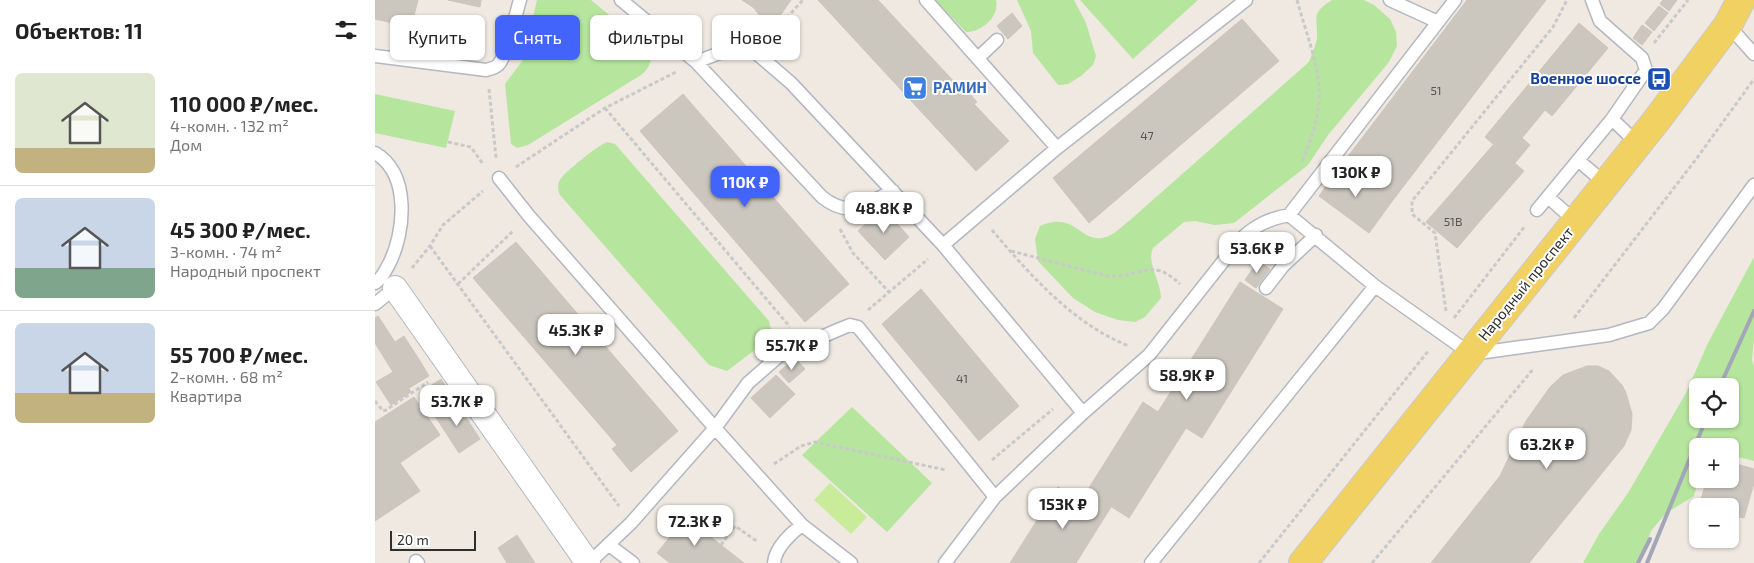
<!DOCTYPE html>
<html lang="ru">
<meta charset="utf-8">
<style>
body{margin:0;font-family:"Exo 2",sans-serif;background:#f2f2f2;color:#222;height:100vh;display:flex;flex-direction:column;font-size:19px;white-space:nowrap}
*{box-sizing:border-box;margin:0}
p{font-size:16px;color:#767676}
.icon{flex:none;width:28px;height:28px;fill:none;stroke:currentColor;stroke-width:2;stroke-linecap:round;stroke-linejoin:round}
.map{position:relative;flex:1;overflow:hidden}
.sheet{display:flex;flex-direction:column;background:#fff;width:375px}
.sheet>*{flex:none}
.hud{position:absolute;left:15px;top:15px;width:475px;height:45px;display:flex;gap:10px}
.buttons{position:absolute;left:1314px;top:378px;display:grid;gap:10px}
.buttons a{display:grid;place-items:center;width:50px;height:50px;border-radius:8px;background:#fff;box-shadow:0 1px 4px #0004;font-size:25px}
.scale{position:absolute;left:15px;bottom:12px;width:86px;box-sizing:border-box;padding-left:5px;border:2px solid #2e2e2e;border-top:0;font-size:14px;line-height:18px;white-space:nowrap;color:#2e2e2e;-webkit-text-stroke:4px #fff;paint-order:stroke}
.price{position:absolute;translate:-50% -42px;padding:0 11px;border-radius:10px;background:#fff;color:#222;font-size:16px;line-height:32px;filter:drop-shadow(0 1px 2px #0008)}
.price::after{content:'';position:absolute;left:50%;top:30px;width:15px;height:11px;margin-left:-8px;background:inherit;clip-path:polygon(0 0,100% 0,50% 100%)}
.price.current{background:#4264fb;color:#fff}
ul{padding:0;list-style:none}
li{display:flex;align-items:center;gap:15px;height:125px;padding:0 15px}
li+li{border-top:1px solid #e0e0e0}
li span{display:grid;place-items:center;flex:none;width:140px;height:100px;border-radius:8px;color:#555}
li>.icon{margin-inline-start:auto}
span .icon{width:60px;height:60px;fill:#fffc;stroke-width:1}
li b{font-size:21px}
h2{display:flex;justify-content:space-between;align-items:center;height:60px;padding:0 15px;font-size:21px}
.tag{padding:0 18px;border-radius:8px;background:#fff;box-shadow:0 1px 4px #0004;font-size:18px;line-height:45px}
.tag.current{background:#4264fb;color:#fff}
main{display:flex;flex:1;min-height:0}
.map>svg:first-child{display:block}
.green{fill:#b6e59e;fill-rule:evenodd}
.pitch{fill:#c9ec9a}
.building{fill:#cbc7bf;stroke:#cbc5ba}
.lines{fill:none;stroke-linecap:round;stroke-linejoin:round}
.lane-casing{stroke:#b4b7c1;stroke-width:15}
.street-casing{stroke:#b4b7c1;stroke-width:26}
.primary-casing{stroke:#c9c9c9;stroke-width:30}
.path{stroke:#c9c9c9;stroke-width:3;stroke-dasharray:4 2.5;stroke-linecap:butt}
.lane{stroke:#fff;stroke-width:12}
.street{stroke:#fff;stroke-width:24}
.primary{stroke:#f2d163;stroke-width:28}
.rail{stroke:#a3a6b8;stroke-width:4}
.labels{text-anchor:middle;stroke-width:4;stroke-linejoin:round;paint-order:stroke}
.number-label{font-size:12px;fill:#555452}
.transit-label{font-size:15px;font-weight:bold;fill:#164399;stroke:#fff;text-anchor:end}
.shop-label{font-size:15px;font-weight:bold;fill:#366cbe;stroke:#fff;text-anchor:start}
.street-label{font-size:15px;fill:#2e2e2e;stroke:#fff}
</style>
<main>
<section class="sheet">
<h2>Объектов: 11<svg class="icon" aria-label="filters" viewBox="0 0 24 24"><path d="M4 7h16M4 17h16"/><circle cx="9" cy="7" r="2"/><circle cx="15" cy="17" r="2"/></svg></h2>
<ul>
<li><span style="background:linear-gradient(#dfe7d0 75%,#c2b280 0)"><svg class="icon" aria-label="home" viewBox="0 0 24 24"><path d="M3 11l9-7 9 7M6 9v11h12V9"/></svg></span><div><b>110 000 ₽/мес.</b><p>4-комн. · 132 m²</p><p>Дом</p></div></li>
<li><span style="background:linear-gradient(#c9d6e8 70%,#7fa58c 0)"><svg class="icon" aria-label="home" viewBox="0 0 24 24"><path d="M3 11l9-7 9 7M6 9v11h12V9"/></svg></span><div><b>45 300 ₽/мес.</b><p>3-комн. · 74 m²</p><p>Народный проспект</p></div></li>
<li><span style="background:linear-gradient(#c9d6e8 70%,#c2b280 0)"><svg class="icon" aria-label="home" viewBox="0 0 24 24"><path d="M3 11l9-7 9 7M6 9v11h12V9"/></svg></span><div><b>55 700 ₽/мес.</b><p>2-комн. · 68 m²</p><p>Квартира</p></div></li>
</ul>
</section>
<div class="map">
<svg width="1379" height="563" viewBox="0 0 1379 563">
<rect width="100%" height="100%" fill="#efe9e1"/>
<!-- green -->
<path class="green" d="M162 0H216L273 47C279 58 275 68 266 75L153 145 142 148 136 144 130 84 148 60Z
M560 0H621C625 17 606 32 591 32Z
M642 0H699L711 23 721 56 718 65 706 76 693 84 683 85 658 53 656 31Z
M705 0H823L758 59Z
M957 0H989L999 5 1015 19 1021 32 1022 46 1014 62 953 135 933 165 859 223 840 225 820 221 809 222 778 248C771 262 786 282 786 298L770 317 760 322 743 320 720 312 698 298 663 261 660 239 665 226C701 210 705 245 731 237 739 235 747 226 754 221L934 62C937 54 941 45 942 38 943 16 935 14 957 0Z
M0 94 80 111 71 148 0 133Z
M232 142 240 144 394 321 397 334 393 340 352 371 334 365 185 195C183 191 182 184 185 180 188 173 225 144 232 142Z
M1379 257V339L1377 360 1379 366V461L1355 455V446H1322V479H1324L1319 496 1291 513 1276 531 1264 563H1208L1224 534 1253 493 1311 393 1333 343ZM1322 386H1355V419H1322Z
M477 407 557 483 512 532 427 455Z"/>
<!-- pitch -->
<path class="pitch" d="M455 483 492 517 476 534 439 500Z"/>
<!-- building -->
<path class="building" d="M0 0H43L36 27 0 19Z
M73 0H106L105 7Z
M367 0H416L400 23 388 20 379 8Z
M443 0H503L584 87 587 85 602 102 599 104 634 141 601 171Z
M1092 0H1171L1018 200 968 163Z
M1288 0H1302L1294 11 1285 4Z
M1284 6 1293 13 1279 31 1270 23Z
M637 13 647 26 633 39 622 26Z
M867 19 904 61 714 223 678 178Z
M1204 23 1233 48 1177 116 1170 110 1147 138 1155 145 1140 163 1110 137Z
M1267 25 1277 32 1267 45 1258 38Z
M308 94 474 284 430 322 265 131Z
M1118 145 1149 171 1105 221 1074 196Z
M968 163 1018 200 994 233 944 196Z
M1074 196 1105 221 1082 248 1051 222Z
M508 208 534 237 510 260 483 231Z
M141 242 303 431 256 472 237 449 242 445 98 278Z
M883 261 895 269 881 288 870 280Z
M865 282 908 309 827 438 811 428 754 518 712 491 768 402 783 412Z
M546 289 644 406 604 441 507 324Z
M3 316 20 342 29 336 45 361 25 374 36 392 16 405 1 382 18 372 0 343V318Z
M420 358 430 369 414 383 404 372Z
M45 361 54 376 34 388 25 374Z
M1212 366H1223L1234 371 1247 385 1251 393 1257 414 1256 430 1249 446 1154 563H1056L1125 476 1151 421 1175 387 1188 375Z
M401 375 420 394 395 418 376 398Z
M66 379 81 402 60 416 45 393Z
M39 397 65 435 25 463 45 491 0 521V422Z
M81 402 105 439 84 453 60 416Z
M1355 462 1379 469V483L1369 518 1355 515V506H1324L1332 479H1355Z
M683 487 706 501 712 491 736 507 701 563H635Z
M311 517 346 545 369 563H295L282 553Z
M142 535 160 563H132L123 548Z"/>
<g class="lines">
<defs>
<path id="lane" d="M246 0 321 62 350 51 368 49 380 52 416 83 568 245 708 413
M551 0 682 148
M1015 0 1063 22
M1353 25 1379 54
M0 56 111 70C115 69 120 68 123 65 133 54 140 16 145 0
M603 58 622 40
M321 62 447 197C474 219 490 204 518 191
M1237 119 1263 144
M0 153C36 174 30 233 14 264 10 271 7 279 0 283
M1204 161 1231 184
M124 178 154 216 340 428 373 383 405 355 465 329 475 325 483 327 620 497
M1173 197 1201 222
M1162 210 1237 119 1271 70 1267 58 1225 21 1217 0
M914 215 1080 0
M568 245 682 148 871 0
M891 288 908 266 941 235
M0 304 20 288 17 284
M234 545 258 563
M41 561 43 563
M214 563 256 523 340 428 427 525 476 563
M399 563C400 548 416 533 427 525
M570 563 620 497 708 413 774 355 865 240C880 225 894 219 914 215L1000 286 1096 354 1234 335 1274 323 1288 309 1379 185
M776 563 1000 286"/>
<path id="street" d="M20 288 213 563"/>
<path id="primary" d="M928 563 1281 121 1353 25 1366 0"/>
</defs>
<!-- lane casing -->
<use href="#lane" class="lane-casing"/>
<!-- street casing -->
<use href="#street" class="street-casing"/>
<!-- primary casing -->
<use href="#primary" class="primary-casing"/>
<!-- path -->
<path class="path" d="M922 0C941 68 958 91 927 161
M394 37 428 0
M1279 43 1313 0
M114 89 121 158
M230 108 415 327
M73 142 96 147 108 164
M141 167 230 108 301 72
M465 229 478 253 514 292
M617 230C655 275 698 324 754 346
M55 246 244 506
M636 251 732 276C767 278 775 256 805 284
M37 268 55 246 68 225 108 191
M83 284 139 230
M493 310 553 259
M1071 311 1060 233 1037 214V201L1178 27 1192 0
M1079 318 1150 226
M1199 318 1322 158 1379 79
M0 401 8 411 11 410 53 382
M617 460 678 409
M399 464 426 446 440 442 571 470
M346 545 360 526 383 542
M884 563 1054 350
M997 563 1159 368"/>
<!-- lane -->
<use href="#lane" class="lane"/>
<!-- street -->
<use href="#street" class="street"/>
<!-- primary -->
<use href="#primary" class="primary"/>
<!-- rail -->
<path class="rail" d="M1345 386 1379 311
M1263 563 1275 539
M1272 563 1331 419"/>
</g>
<!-- icons -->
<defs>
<symbol id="bus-square" viewBox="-11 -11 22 22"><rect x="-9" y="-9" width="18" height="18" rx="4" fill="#1a4fb4" stroke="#fff"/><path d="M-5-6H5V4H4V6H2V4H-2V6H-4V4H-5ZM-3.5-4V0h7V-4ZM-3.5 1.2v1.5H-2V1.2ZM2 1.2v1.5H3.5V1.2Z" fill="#fff"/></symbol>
<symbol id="supermarket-square" viewBox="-11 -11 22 22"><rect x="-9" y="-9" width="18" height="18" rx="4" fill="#3f7fe0" stroke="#fff"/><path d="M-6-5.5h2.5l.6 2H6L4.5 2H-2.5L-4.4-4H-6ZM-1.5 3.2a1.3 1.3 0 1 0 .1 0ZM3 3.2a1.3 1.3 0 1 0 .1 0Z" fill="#fff"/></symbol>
</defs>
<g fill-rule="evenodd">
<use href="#bus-square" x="1270" y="65" width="28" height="28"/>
<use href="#supermarket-square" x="526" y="74" width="28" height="28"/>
</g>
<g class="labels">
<!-- number labels -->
<g class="number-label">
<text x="1061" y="95">51</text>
<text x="772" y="140">47</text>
<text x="1078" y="226">51В</text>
<text x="587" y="383">41</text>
</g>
<!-- transit labels -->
<g class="transit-label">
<text x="1266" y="84">Военное шоссе</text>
</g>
<!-- shop labels -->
<g class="shop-label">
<text x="558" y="93">РАМИН</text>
</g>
<!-- street labels -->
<g class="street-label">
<text transform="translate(1151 284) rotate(-51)" y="5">Народный проспект</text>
</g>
</g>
</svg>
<div class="buttons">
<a><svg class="icon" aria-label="locate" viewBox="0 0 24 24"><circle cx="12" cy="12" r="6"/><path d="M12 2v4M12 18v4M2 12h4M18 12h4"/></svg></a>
<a>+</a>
<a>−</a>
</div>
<div class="scale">20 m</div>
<b class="price" style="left:981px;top:198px">130K ₽</b>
<b class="price current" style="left:370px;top:208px">110K ₽</b>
<b class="price" style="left:509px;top:234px">48.8K ₽</b>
<b class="price" style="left:882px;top:274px">53.6K ₽</b>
<b class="price" style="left:201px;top:356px">45.3K ₽</b>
<b class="price" style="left:417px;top:371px">55.7K ₽</b>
<b class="price" style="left:812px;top:401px">58.9K ₽</b>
<b class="price" style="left:82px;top:427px">53.7K ₽</b>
<b class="price" style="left:1172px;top:470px">63.2K ₽</b>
<b class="price" style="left:688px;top:530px">153K ₽</b>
<b class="price" style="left:320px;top:547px">72.3K ₽</b>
<div class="hud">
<a class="tag">Купить</a>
<a class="tag current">Снять</a>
<a class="tag">Фильтры</a>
<a class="tag">Новое</a>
</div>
</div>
</main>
